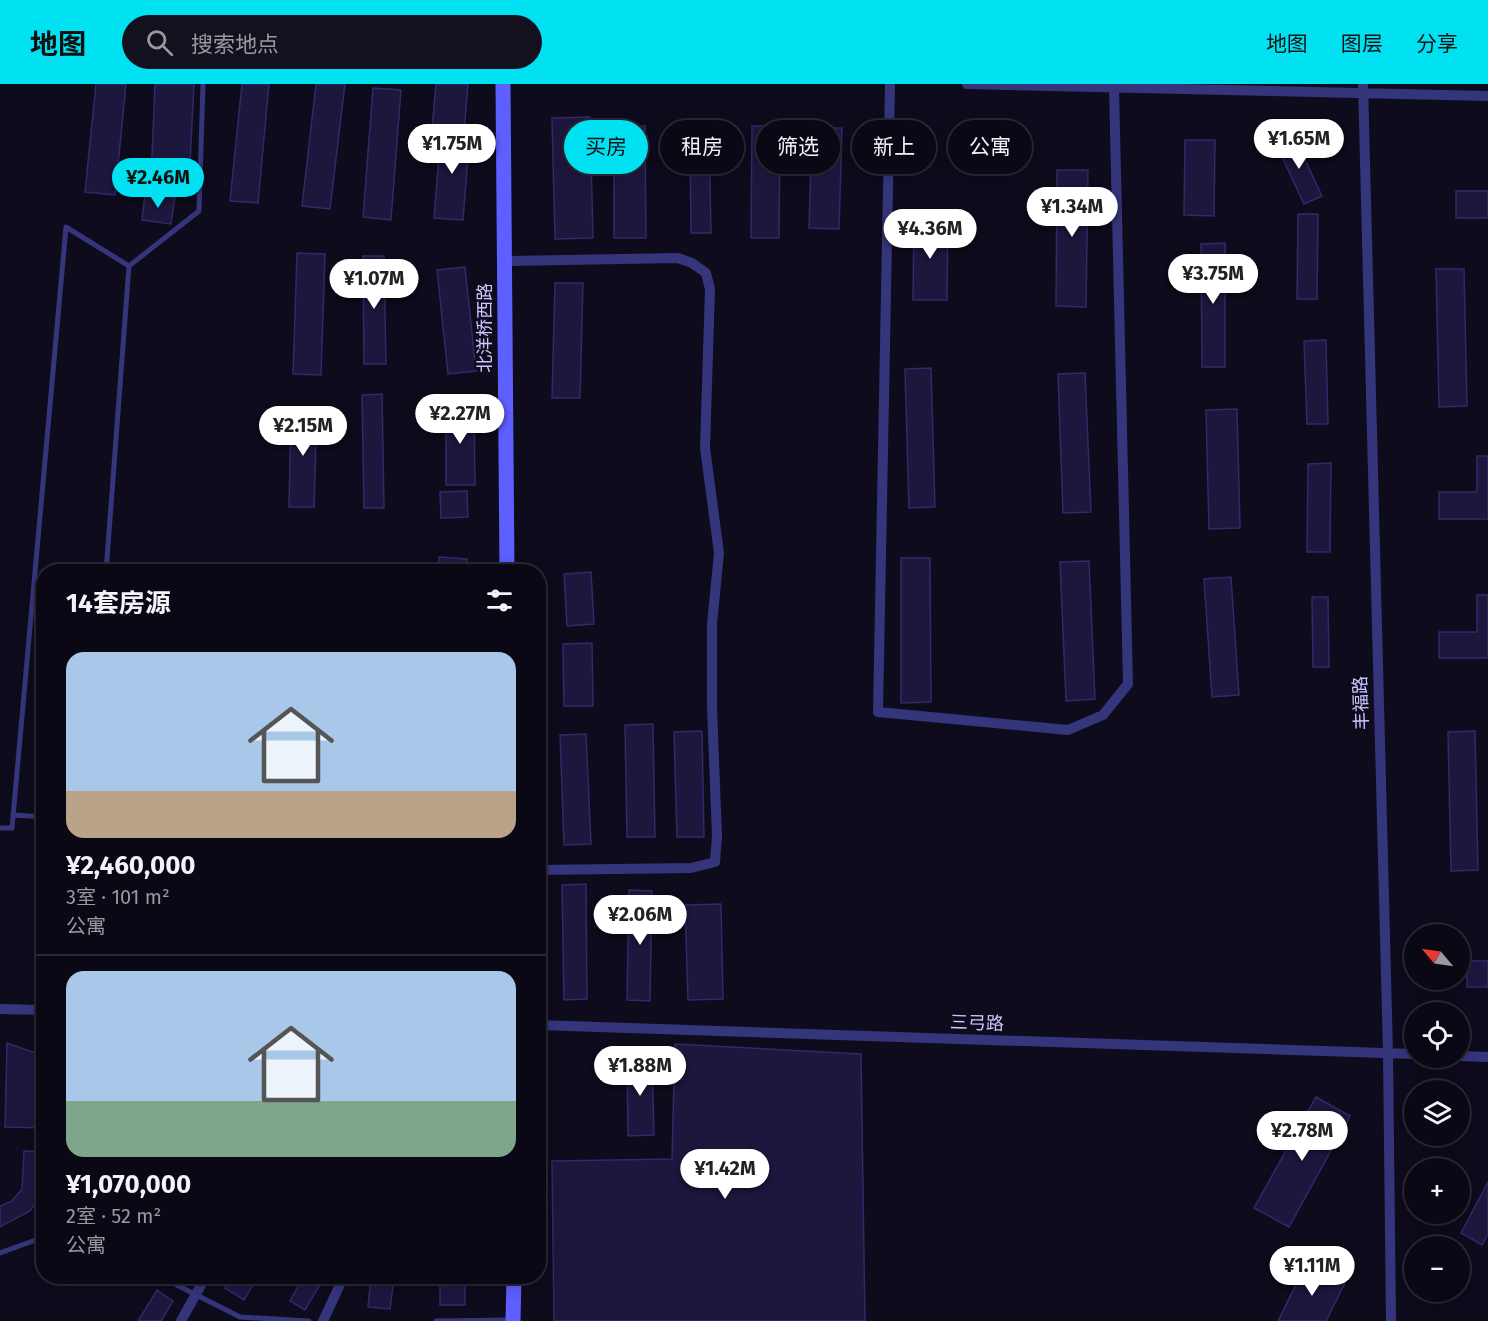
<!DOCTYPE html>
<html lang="zh">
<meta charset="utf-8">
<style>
body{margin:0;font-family:"Fira Sans","Noto Sans SC",sans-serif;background:#13111e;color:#f1f3f6;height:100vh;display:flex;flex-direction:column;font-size:22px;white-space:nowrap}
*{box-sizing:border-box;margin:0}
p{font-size:20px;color:#999aa0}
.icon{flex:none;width:33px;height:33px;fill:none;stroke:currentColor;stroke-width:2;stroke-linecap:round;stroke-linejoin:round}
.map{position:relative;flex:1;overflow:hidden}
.panel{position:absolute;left:36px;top:480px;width:510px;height:720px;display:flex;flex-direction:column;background:#0a0815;border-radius:24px;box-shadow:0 3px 15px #0003,0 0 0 2px #2a2934}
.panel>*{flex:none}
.top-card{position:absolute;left:564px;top:36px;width:570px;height:54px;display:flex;gap:12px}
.needle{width:39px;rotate:299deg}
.controls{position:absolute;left:1404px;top:840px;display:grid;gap:12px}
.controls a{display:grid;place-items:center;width:66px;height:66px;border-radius:50%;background:#0a0815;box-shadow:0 3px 15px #0003,0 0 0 2px #2a2934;font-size:30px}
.price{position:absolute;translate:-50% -51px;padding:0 14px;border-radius:21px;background:#fff;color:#222;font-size:20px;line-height:39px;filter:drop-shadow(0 2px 3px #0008)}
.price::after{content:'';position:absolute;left:50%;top:36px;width:18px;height:14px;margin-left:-9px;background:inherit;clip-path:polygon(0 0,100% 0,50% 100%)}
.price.on{background:#00e1f1;color:#111}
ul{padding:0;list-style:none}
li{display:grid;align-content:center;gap:12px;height:318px;padding:0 30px}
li+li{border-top:2px solid #2a2934}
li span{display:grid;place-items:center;height:186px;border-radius:18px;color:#555}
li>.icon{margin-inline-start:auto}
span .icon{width:108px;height:108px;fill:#fffc;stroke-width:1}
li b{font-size:26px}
h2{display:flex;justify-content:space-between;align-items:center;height:72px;padding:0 30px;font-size:26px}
.chip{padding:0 21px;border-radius:27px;background:#0a0815;box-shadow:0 3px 15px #0003,0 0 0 2px #2a2934;font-size:21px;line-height:54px}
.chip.on{background:#00e1f1;color:#111}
header{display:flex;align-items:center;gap:36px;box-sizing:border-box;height:84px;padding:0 30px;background:#00e1f1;color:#111}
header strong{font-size:28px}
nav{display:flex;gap:33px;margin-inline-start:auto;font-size:21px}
.search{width:420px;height:54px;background:#13111e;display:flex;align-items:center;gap:15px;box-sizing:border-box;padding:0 21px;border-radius:33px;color:#999aa0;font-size:22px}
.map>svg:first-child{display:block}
.building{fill:#1d173e;stroke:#33286a;stroke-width:1.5}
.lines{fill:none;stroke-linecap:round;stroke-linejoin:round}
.lane{stroke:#35357c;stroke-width:5}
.street{stroke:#35357c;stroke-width:10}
.secondary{stroke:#5d5fff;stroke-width:15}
.labels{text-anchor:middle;stroke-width:4.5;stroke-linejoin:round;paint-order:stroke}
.street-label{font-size:18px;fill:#cbc6ff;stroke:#0d0b1c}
</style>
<header>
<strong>地图</strong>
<div class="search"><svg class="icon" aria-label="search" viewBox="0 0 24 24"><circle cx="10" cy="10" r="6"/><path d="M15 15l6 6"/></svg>搜索地点</div>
<nav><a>地图</a><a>图层</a><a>分享</a></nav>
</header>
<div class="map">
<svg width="1488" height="1237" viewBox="0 0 1488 1237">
<rect width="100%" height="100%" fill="#0d0b1c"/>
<!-- building -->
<path class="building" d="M96 0H126L115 111 85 108Z
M155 0H194L189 99 151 97Z
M242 0H269L258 119 230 117Z
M316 0H345L330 125 302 122Z
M436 0H468L464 48 432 45Z
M373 4 401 6 391 136 363 133Z
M590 33 593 154 555 155 552 34Z
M614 42H645L646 154H614Z
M752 42H780L779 154H751Z
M812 44H842L839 145 809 144Z
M441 46 470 48 463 136 434 134Z
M709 46 711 149H691L690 47Z
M1294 52 1322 112 1304 120 1276 60Z
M1185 56H1215L1214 132 1184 131Z
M1057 86H1088L1086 223 1056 222Z
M1456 107H1488V134H1456Z
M145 110 175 113 171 140 142 136Z
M1298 130H1318L1317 215H1297Z
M914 136H948L947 216H913Z
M1225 159V283H1202L1201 160Z
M297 169 325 170 321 291 293 290Z
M363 172H384L386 280H364Z
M465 183 476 287 448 290 437 186Z
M1436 185H1464L1467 322 1439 323Z
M555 199H583L580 314H552Z
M1326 256 1328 340H1307L1304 257Z
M931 284 935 423 909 424 905 285Z
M1085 289 1091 428 1063 429 1058 290Z
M382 310 384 424H364L362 311Z
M446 321H474L475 401H446Z
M291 323 317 324 314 423H289Z
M1237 325 1240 444 1209 445 1206 326Z
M1477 372H1488V435H1439V408H1477Z
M1331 379 1330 468H1307L1308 380Z
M467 407 468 433 441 434 440 408Z
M439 473 467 475V488H439Z
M901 474H930L931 618 901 619Z
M1089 477 1095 615 1066 617 1060 478Z
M372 479H396V488H372Z
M591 488 594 540 567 542 564 490Z
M1231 493 1239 611 1212 613 1204 495Z
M1477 511H1488V574H1439V548H1477Z
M1312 513H1328L1329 583H1313Z
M592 559 593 622H564L563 560Z
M653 640 655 753H627L625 641Z
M702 647 704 753H677L674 648Z
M1475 647 1478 786 1451 787 1448 648Z
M586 650 591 760 564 761 560 651Z
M44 791V891L37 890Z
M586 800 587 915 564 916 562 801Z
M629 806 652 807 650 917 627 916Z
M721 820 723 915 688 916 685 821Z
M1467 877H1488V903H1467Z
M7 959 44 972V1044L5 1043Z
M675 960 861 970 865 1237H554L552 1077 672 1075Z
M627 973H652L654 1051 628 1052Z
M1316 1013 1350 1032 1289 1143 1254 1124Z
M24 1067 44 1068 42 1108 30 1127 0 1143V1122L12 1117 22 1105Z
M1488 1098V1150L1482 1161 1461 1149Z
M1306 1180 1345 1199 1326 1237H1278Z
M232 1192H258L244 1216 225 1204Z
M304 1192H325L305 1226 290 1217Z
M371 1192 394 1194 390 1225 368 1223Z
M440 1192H465V1221H440Z
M157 1206 173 1217 161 1237H138Z"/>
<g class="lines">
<!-- lane -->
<path class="lane" d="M106 488 129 182 199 127 203 0
M13 731 44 733
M0 744H12L66 143 129 182
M0 1169 44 1153
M159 1192 240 1233 309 1237
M436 1237 511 1236"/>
<!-- street -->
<path class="street" d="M890 0 878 628 1068 646 1103 631 1128 600 1114 3
M967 0 1488 12
M1363 0 1388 969 1391 1237
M504 177 678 174 692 179 706 189 710 205 705 364 719 469 712 540V625L717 752 715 778 691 784 538 786
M0 925 44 926
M538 941 1414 970
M1460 972 1488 973
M181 1237 206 1192
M323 1237 344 1192"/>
<!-- secondary -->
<path class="secondary" d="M503 0 507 488
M513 1237 514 1192"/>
</g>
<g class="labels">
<!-- street labels -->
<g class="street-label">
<text transform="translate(485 244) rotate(-90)" y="6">北洋桥西路</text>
<text transform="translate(1361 619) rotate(-92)" y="6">丰福路</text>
<text transform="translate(977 939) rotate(2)" y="6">三弓路</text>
</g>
</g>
</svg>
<div class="controls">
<a><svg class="needle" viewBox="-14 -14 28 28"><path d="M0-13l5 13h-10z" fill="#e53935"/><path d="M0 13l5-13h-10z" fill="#999aa0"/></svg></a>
<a><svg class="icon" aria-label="locate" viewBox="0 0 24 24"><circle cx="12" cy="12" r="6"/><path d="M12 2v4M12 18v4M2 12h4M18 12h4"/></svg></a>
<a><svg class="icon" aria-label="layers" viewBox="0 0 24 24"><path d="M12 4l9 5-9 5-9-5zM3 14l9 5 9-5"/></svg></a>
<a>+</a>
<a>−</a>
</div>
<b class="price" style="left:1299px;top:86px">¥1.65M</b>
<b class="price" style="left:452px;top:91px">¥1.75M</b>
<b class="price on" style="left:158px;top:125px">¥2.46M</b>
<b class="price" style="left:1072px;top:154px">¥1.34M</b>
<b class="price" style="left:930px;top:176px">¥4.36M</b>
<b class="price" style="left:1213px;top:221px">¥3.75M</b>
<b class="price" style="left:374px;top:226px">¥1.07M</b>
<b class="price" style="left:460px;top:361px">¥2.27M</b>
<b class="price" style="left:303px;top:373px">¥2.15M</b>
<b class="price" style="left:640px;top:862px">¥2.06M</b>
<b class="price" style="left:640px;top:1013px">¥1.88M</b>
<b class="price" style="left:1302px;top:1078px">¥2.78M</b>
<b class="price" style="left:725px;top:1116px">¥1.42M</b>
<b class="price" style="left:1312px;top:1213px">¥1.11M</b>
<div class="top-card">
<a class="chip on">买房</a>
<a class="chip">租房</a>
<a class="chip">筛选</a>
<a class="chip">新上</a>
<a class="chip">公寓</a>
</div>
<section class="panel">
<h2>14套房源<svg class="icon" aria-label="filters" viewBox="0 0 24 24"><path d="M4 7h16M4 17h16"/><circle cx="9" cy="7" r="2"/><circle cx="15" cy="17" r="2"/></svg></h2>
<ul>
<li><span style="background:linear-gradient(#a9c7e8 75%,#b9a48a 0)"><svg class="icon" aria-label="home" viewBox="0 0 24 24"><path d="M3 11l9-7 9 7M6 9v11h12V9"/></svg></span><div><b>¥2,460,000</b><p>3室 · 101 m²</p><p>公寓</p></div></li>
<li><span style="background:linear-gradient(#a9c7e8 70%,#7fa58c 0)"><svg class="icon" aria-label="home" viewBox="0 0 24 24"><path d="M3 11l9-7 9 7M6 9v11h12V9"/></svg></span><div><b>¥1,070,000</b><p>2室 · 52 m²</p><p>公寓</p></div></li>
</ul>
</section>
</div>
